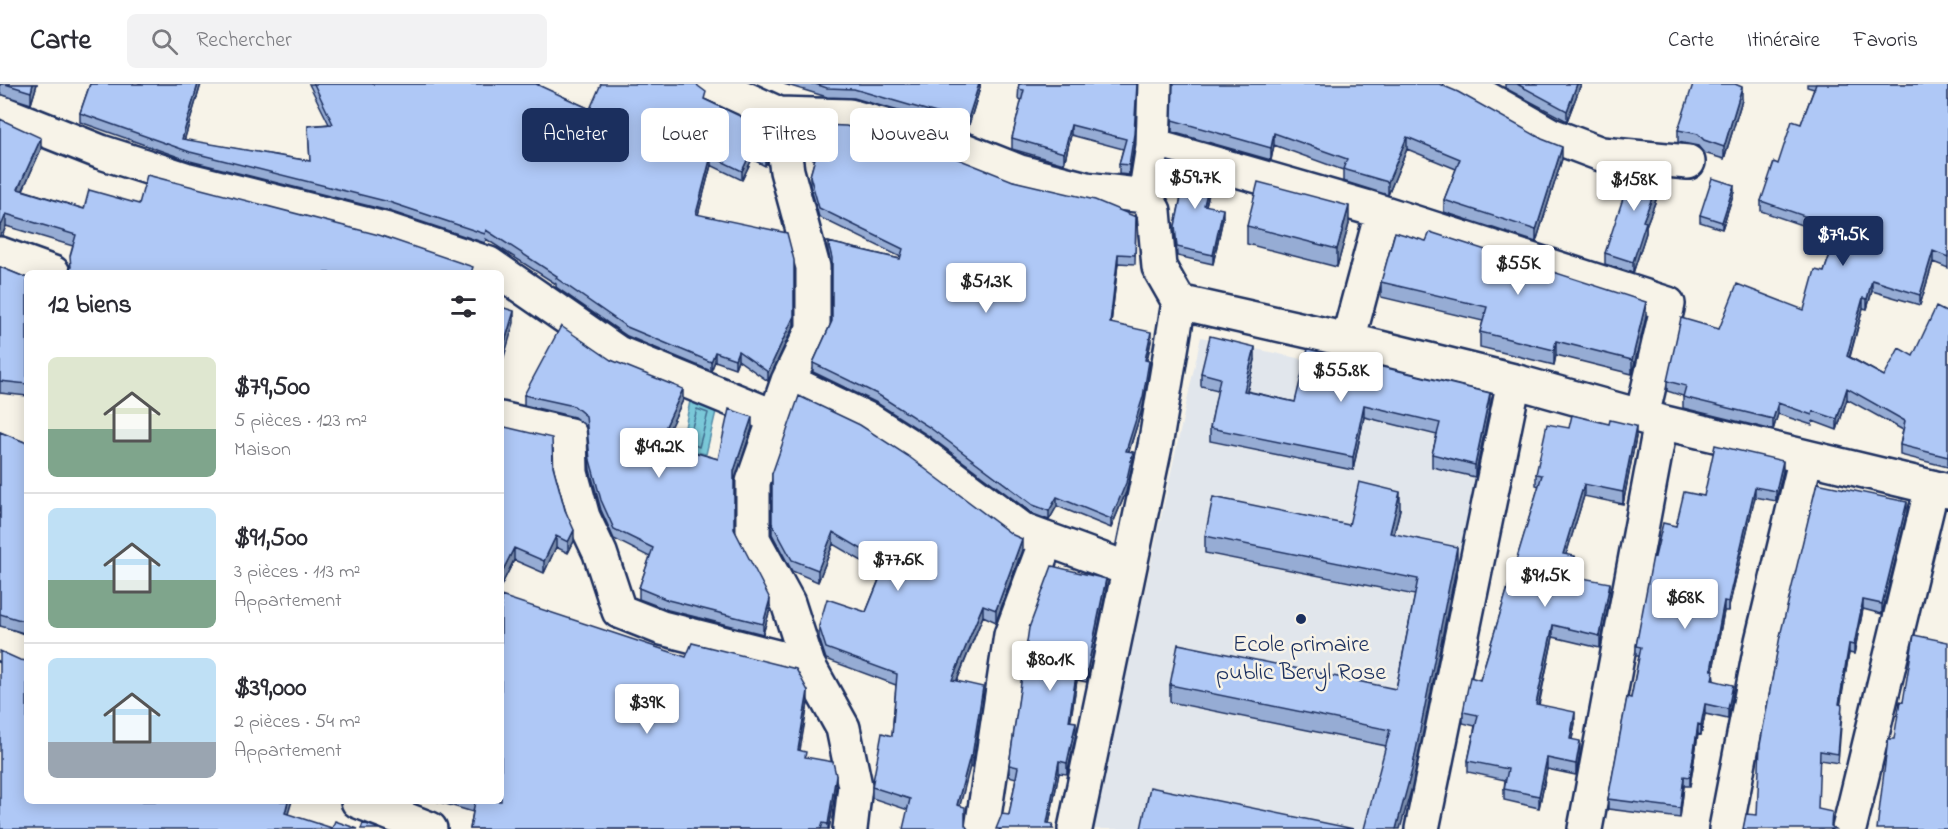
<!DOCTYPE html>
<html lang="fr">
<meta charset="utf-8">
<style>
body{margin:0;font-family:"Indie Flower",sans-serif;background:#f2f2f3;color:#2b2b33;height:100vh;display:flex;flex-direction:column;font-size:22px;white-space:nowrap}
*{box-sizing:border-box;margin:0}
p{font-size:20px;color:#7c7c81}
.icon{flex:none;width:33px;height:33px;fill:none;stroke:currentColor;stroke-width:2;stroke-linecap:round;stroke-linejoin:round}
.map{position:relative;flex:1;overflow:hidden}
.panel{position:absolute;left:24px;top:186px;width:480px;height:534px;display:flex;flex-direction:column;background:#fff;border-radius:9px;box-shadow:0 3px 15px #0003}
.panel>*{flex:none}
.top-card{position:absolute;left:522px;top:24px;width:570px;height:54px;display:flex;gap:12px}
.price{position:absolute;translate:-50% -51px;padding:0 14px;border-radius:6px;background:#fff;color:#222;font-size:20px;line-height:39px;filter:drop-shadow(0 2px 3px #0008)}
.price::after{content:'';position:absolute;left:50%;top:36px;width:18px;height:14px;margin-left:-9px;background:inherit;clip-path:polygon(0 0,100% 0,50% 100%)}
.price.on{background:#1b2f5e;color:#fff}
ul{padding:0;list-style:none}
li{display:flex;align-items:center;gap:18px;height:150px;padding:0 24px}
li+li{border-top:2px solid #e1e1e2}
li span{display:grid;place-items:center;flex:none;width:168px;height:120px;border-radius:9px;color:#555}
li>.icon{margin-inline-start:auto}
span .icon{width:72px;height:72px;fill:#fffc;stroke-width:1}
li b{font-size:26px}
h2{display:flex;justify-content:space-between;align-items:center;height:72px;padding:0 24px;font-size:26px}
.pill{padding:0 21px;border-radius:9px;background:#fff;box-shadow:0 3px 15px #0003;font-size:21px;line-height:54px}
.pill.on{background:#1b2f5e;color:#fff}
header{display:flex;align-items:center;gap:36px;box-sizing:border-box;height:84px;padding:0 30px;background:#fff;border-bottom:2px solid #e1e1e2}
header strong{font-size:28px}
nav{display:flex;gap:33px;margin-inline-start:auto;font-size:21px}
.search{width:420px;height:54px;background:#f2f2f3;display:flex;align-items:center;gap:15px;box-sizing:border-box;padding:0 21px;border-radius:9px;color:#7c7c81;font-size:22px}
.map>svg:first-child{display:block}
.built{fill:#e1e6ec}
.water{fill:#7ac8d8;stroke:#548ba7;stroke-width:1.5}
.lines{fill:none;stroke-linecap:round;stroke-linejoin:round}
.shore{stroke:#416c8f;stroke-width:1.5}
.minor-casing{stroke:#1b2f5e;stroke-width:38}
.minor{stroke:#f7f3e8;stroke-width:33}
.wall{fill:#96acd4;stroke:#1b2f5e;stroke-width:1.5}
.shaded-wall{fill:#7a8cac;stroke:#1b2f5e;stroke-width:1.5}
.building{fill:#afc8f6;stroke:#1b2f5e;stroke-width:1.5}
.poi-dot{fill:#1b2f5e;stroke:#f7f3e8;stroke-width:2}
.labels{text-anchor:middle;stroke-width:5;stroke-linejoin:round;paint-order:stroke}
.poi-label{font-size:24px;fill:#1b2f5e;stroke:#f7f3e8}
</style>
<header>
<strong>Carte</strong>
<div class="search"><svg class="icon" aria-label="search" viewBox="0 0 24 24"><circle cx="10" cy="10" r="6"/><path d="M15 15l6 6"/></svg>Rechercher</div>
<nav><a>Carte</a><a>Itinéraire</a><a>Favoris</a></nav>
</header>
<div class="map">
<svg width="1948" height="745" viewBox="0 0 1948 745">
<rect width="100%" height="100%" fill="#f7f3e8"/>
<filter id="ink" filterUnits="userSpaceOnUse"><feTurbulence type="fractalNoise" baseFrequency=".0167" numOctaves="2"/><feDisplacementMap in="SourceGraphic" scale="12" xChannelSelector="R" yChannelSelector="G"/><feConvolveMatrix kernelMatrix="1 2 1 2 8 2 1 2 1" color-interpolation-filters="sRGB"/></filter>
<g filter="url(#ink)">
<!-- built -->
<path class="built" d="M1201 253 1479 314 1507 326 1418 745H1092Z"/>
<!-- water -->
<path class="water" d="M690 317 717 323 706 370 681 365Z"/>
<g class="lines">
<!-- shore -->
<path class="shore" d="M697 325 708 329 699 363 688 358Z"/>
<defs>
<path id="minor" d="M713 0 779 30 849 32 949 60 1020 88 1086 105 1145 112
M1461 0 1551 51 1601 70 1688 78
M0 28 101 68 185 95 384 145 489 180 618 269 775 333
M779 30 787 87 813 183V245L788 297 753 398V455L788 519 808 581
M1153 62 1366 123 1668 220 1642 332
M0 170 53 189
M1179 218 1348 256 1514 297 1661 338 1948 407
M1348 256 1382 129
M788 297 869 336 919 368 1024 447 1128 485
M501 335 570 351 571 389 583 433 600 469 619 527 662 544 808 581 843 644 855 702 850 745
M0 559 27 570
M358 717 430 745
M982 745 1011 551 1046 457
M1075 745 1155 362 1179 218 1159 183 1154 127 1145 112 1153 62 1155 0
M1422 745 1514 297
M1585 745 1661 338
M1726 745 1762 557 1806 373
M1849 745 1932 403"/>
</defs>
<!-- minor casing -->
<use href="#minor" class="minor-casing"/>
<!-- minor -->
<use href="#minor" class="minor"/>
</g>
<!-- wall -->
<path class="wall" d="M0 0H37L31 20 0 10Z
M90 0H201L184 56 310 77 308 42 329 40 309 0H539V2L590 25 706 16 763 43 767 78 765 82 752 75 742 96 711 81 698 130 794 241 768 297 738 276 735 284 715 277 711 287 627 252 556 203V200L486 155 485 159 389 127 190 77 80 38V29Z
M784 0H980V4L967 47 854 14 827 13Z
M1019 0H1137L1134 60 1129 91 1119 90V80L1123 65 1071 51 1064 80 1012 65V54L1022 16 1018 15Z
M1173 0 1562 75 1536 158 1444 128V116L1456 85 1407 65 1388 111 1343 97V86L1274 61 1271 76 1172 48Z
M1505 0H1581L1567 37 1505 4Z
M1807 0H1948V184L1933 178 1920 221 1872 207 1867 225 1863 224 1850 273 1884 292 1913 272 1948 229V383L1900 371V361L1903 346 1847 315 1837 346 1813 337 1812 341 1778 330 1773 346 1683 324V312L1667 307V297L1719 245 1804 226 1824 188 1836 153 1761 127V117L1778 80 1801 40 1814 5 1807 3Z
M1742 16 1724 75 1704 69 1698 62 1678 58V46Z
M0 35 41 65 23 106 84 125 139 120 473 189 70 184 73 162 6 142 2 152H0Z
M813 66 1013 97 1136 133 1135 180 1118 179 1111 239 1151 257 1147 277 1149 286 1143 322 1129 367 1133 377 1126 408 1111 444 1057 422 1049 436 1033 430 929 352 877 319 813 288V279L832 237V183L828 167V158L900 175 901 173 819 133 810 101V92L815 75H813Z
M1165 94 1212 98 1206 121 1223 134 1213 180 1177 172 1175 142 1182 107 1165 103Z
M1664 95 1646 142V149L1633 189 1605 180V169Z
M1734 108 1722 145 1700 138V131Z
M1349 140 1337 183 1247 160V142Z
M0 183 27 194V312L0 309Z
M1381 198 1646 233 1632 290 1556 271 1554 281 1480 263V248L1483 237 1381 213Z
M611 276 683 316 665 354 671 362 718 375 752 344 734 398V445L770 525 763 550 668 526 639 515V504L650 473 614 455 601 426 590 386 586 342 574 333 524 321V311Z
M1255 276 1247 307 1295 318 1490 322 1475 393 1432 383V370L1437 351 1364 333 1353 386 1210 357V344L1218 306 1201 302V289Z
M1569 344 1636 353 1623 420 1584 412 1566 470 1575 484 1573 492 1610 511 1600 564 1553 553 1539 621 1575 639 1572 655 1580 669 1576 691 1547 685 1539 724 1504 716V705L1505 696 1468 688V677L1475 642 1463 639V628L1480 596 1539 402 1536 401V390Z
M0 348 27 359V550L0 542Z
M501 351 553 382 574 457 568 469 556 463 544 489 514 476 501 502Z
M1783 387 1776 417 1755 413 1728 527H1724L1713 586 1714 596 1733 610 1728 635 1705 630 1701 651 1698 650 1690 702H1684L1680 734 1608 725V715L1631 614 1639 572H1636V562L1655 473 1676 442 1704 412Z
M772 390 1022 466 996 538 983 532 957 597 983 615 972 684 970 683 908 726 872 714V703L892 652 896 601 826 575 819 554V542L866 528 880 493 872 491V483L833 460 818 498 792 487 772 450Z
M1400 425 1394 450 1457 480 1412 703 1386 662 1170 618V601L1396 605 1415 511 1205 469V452L1349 441Z
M1907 428 1882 530 1863 525 1854 570 1849 569 1840 620 1842 630 1838 679 1820 676 1757 731Z
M1106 506 1087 598 1077 596 1070 637 1076 650 1067 690 1059 689 1049 739 1053 745 1009 731 1016 694 1009 692V681Z
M808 619 799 667 836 703 829 745H470L473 728 436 717H501Z"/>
<!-- shaded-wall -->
<path class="shaded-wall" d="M33 0H37L31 20V8Z
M198 0H201L182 64V55Z
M979 0H980V4L967 47V38Z
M1137 0 1134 60 1129 91V81Z
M1577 0H1581L1567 37V27Z
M1742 3V16L1724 75V63Z
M1071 41V51L1064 80V69Z
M1274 49V61L1271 76V64Z
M1407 53V65L1388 111V98Z
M41 54V65L18 117V105Z
M1562 63V75L1536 158V146Z
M752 66V75L742 96V87Z
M767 69V78L765 82V73Z
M711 72V81L696 139V130Z
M1664 83V95L1646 142V149L1633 189V178L1643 137Z
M1212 89V98L1204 129V121Z
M1734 101V108L1722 145V138Z
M1349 122V140L1337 183V165Z
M1223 125V134L1213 180V171Z
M6 130V142L2 152H0V141Z
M1933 167V178L1920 221V211Z
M1118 170V179L1110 248V239Z
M1872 196V207L1867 225V215Z
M1863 214V224L1847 282V272Z
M1646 218V233L1632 290V276Z
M514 227V239L501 283V271Z
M794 232V241L768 297V288Z
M1151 248V257L1145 285V276Z
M1556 257V271L1554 281V266Z
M1255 263V276L1244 319V307Z
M738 267V276L735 284V275Z
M715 268V277L711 287V278Z
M1149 277V286L1143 322 1126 376V367Z
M1847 304V315L1837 346V335Z
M683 305V316L661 363V353Z
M1490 309V322L1475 393V381Z
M1778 319V330L1773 346V335Z
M1364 321V333L1353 386V373Z
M752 333V344L734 398V387Z
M1636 342V353L1623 420V408Z
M1133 368V377L1126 408 1111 444V435Z
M1783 377V387L1776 417V407Z
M1584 400V412L1563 481V470Z
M1755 403V413L1728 527V518Z
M1400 408V425L1390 466V449Z
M1057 413V422L1049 436V427Z
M1907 418V428L1882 530V520Z
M574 446V457L568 469V458Z
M833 448V460L818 498V486Z
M556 452V463L544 489V477Z
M1022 455V466L996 538V526Z
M1457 463V480L1412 703 1400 745H1396Z
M514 464V476L501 502V490Z
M1575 472V484L1571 503V492Z
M1106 495V506L1087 598V587Z
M1610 499V511L1600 564V552Z
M770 515V525L763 550V540Z
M1863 516V525L1854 570V561Z
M1724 517V527L1711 596V586Z
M983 521V532L952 608V596Z
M1553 541V553L1536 632V620Z
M1849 560V569L1839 630V620Z
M1077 585V596L1069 648V637Z
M1733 601V610L1728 635V625Z
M983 603V615L972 684V672Z
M808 607V619L798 678V666Z
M1705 620V630L1701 651V641Z
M1575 628V639L1570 666V655Z
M1076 638V650L1067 690V679Z
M1698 640V650L1690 702V693Z
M1580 657V669L1576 691V680Z
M970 672V683L957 733V721Z
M1547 674V685L1539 724V712Z
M1059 677V689L1048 745 1047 739Z
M836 691V703L829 745H828V740Z
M1684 692V702L1680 734V724Z
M288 717H292L285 740V729Z"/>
<!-- building -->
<path class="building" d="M5 0H33L31 8Z
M90 0H198L182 55 310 77 308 42 333 40 314 0H536L590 25 601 0H697L698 2 706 8 704 15 763 43 767 69 765 73 752 66 742 87 711 72 696 130 787 149 794 176V232L768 288 738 267 735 275 715 268 711 278 627 243 556 194 557 192 486 146 485 150 389 118 190 68 80 29Z
M815 0H979L967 38 854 5 827 4Z
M1019 0H1137L1134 50 1129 81 1119 80 1126 55 1071 41 1064 69 1012 54 1024 6 1018 5Z
M1173 0H1439L1458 8 1542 55 1562 63 1536 146 1444 116 1460 75 1407 53 1388 98 1343 85 1347 75 1274 49 1271 64 1172 36Z
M1517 0H1577L1567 27Z
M1693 0H1735L1742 3 1724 63 1704 56 1698 50 1678 46Z
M1816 0H1948V173L1933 167 1920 211 1872 196 1867 215 1863 214 1847 272 1884 292 1899 264 1913 272 1936 223 1948 229V373L1900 361 1905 337 1847 304 1837 335 1813 327 1812 331 1778 319 1773 335 1683 313 1686 302 1667 297 1681 234 1719 245 1737 200 1804 226 1815 186 1824 188 1839 144 1761 117 1774 78 1778 80 1792 37 1801 40Z
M0 35 41 54 18 105 84 125 89 106 139 120 147 91 379 151 473 183 471 189H68L71 183 70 172 76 151 6 130 2 140 0 141Z
M822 41 846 42 943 69 1013 97 1095 116 1136 133 1135 171 1118 170 1110 239 1151 248 1145 276 1149 277 1143 313 1126 367 1133 368 1126 399 1111 435 1057 413 1049 427 1033 421 929 343 877 310 813 279 832 237V174L828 158 900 175 903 165 819 124 810 92 817 67 813 66Z
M1168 77 1212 89 1204 121 1223 125 1213 171 1177 163 1175 142 1184 99 1165 94Z
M1634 81 1664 83 1643 137 1646 138 1633 178 1605 169Z
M1712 94 1734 101 1722 138 1700 131Z
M1258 98 1349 122 1337 165 1247 142Z
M1395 148 1426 157 1430 148 1646 218 1632 276 1556 257 1554 266 1480 248 1487 223 1381 198Z
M0 183 27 194V300L0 297Z
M501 223 514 227 501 271Z
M561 242 611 276 683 305 661 353 671 355 669 361 718 375 729 325 752 333 734 387V445L770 515 763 540 668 516 639 504 653 464 614 445 601 416 590 376 586 332 574 322 524 311Z
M1210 252 1255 263 1244 307 1295 318 1308 265 1490 309 1475 381 1432 370 1440 339 1364 321 1353 373 1210 344 1220 294 1201 289Z
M799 312 860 341 908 372 1013 451 1022 455 996 526 983 521 952 596 983 603 972 672H970L957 721 965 723V741L968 745H903L910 715 872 703 882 649 892 652 897 590 826 564 819 542 827 515 866 528 884 484 872 479 875 473 833 448 818 486 792 476 772 439V390Z
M1572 331 1609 340 1610 336 1636 342 1623 408 1584 400 1563 470 1575 472 1571 492 1610 499 1600 552 1553 541 1536 620 1575 628 1570 655 1580 657 1576 680 1547 674 1539 712 1504 705 1508 685 1468 677 1478 631 1463 628 1470 593 1480 596 1542 391 1536 390 1547 340 1569 344Z
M505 343 552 354 553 382 565 426 574 446 568 458 556 452 544 477 514 464 501 490V351Z
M0 348 27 359V538L0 530Z
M1715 361 1783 377 1776 407 1755 403 1728 518 1724 517 1711 586H1714L1712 596 1733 601 1728 625 1705 620 1701 641 1698 640 1690 693 1684 692 1680 724 1608 715 1627 613 1631 614 1641 563 1636 562 1653 472 1655 473 1663 439 1676 442 1684 408 1704 412Z
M1359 398 1400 408 1390 449 1457 463 1412 686 1396 745H1364L1390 646 1170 601 1178 560 1396 605 1418 495 1205 452 1213 413 1349 441Z
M1817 399 1907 418 1882 520 1863 516 1854 561 1849 560 1839 620 1842 621 1838 670 1820 667 1818 725 1832 728 1831 742 1835 745H1743L1746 730 1757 731 1760 661 1780 552Z
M1052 482 1106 495 1087 587 1077 585 1069 637 1076 638 1067 679 1059 677 1047 739 1053 740 1052 745H996L1002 730 1009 731 1018 683 1009 681 1029 544Z
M501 512 686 573 692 559 796 585 808 607 798 666 806 668 805 673 833 678 836 691 828 740 823 739 821 745H470L475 717H501Z
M1914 551 1948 558V745H1877L1888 655H1894L1900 617 1903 618Z
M0 567 20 576 27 577V717H288L285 729 332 744 335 737 358 745H0Z
M1150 703 1354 745H1141Z
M363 739 380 745H361Z"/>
</g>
<!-- markers -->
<circle class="poi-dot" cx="1301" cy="535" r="6"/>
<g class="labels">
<!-- poi labels -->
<g class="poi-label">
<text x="1301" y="567">Ecole primaire<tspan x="1301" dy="28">public Beryl Rose</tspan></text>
</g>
</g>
</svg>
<b class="price" style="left:1195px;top:126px">$59.7K</b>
<b class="price" style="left:1634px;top:128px">$158K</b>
<b class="price on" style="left:1843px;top:183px">$79.5K</b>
<b class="price" style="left:1518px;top:212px">$55K</b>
<b class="price" style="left:986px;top:230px">$51.3K</b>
<b class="price" style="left:1341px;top:319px">$55.8K</b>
<b class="price" style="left:659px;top:395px">$49.2K</b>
<b class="price" style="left:898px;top:508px">$77.6K</b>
<b class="price" style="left:1545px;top:524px">$91.5K</b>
<b class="price" style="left:1685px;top:546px">$68K</b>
<b class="price" style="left:1050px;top:608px">$80.1K</b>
<b class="price" style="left:647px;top:651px">$39K</b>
<div class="top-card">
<a class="pill on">Acheter</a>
<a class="pill">Louer</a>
<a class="pill">Filtres</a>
<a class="pill">Nouveau</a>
</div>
<section class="panel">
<h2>12 biens<svg class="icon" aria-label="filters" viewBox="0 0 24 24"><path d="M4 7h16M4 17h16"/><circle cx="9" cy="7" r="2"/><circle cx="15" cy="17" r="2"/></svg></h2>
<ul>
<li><span style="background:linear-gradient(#dfe7d0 60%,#7fa58c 0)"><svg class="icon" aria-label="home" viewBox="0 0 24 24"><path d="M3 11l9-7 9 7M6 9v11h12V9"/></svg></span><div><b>$79,500</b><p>5 pièces · 123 m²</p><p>Maison</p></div></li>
<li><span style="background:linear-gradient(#bfe0f5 60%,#7fa58c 0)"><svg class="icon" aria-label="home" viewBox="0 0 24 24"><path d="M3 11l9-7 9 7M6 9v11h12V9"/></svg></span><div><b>$91,500</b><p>3 pièces · 113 m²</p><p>Appartement</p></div></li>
<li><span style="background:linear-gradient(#bfe0f5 70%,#9aa5b1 0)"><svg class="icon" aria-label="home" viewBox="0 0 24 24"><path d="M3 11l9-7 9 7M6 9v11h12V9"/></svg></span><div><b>$39,000</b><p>2 pièces · 54 m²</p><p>Appartement</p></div></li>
</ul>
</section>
</div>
